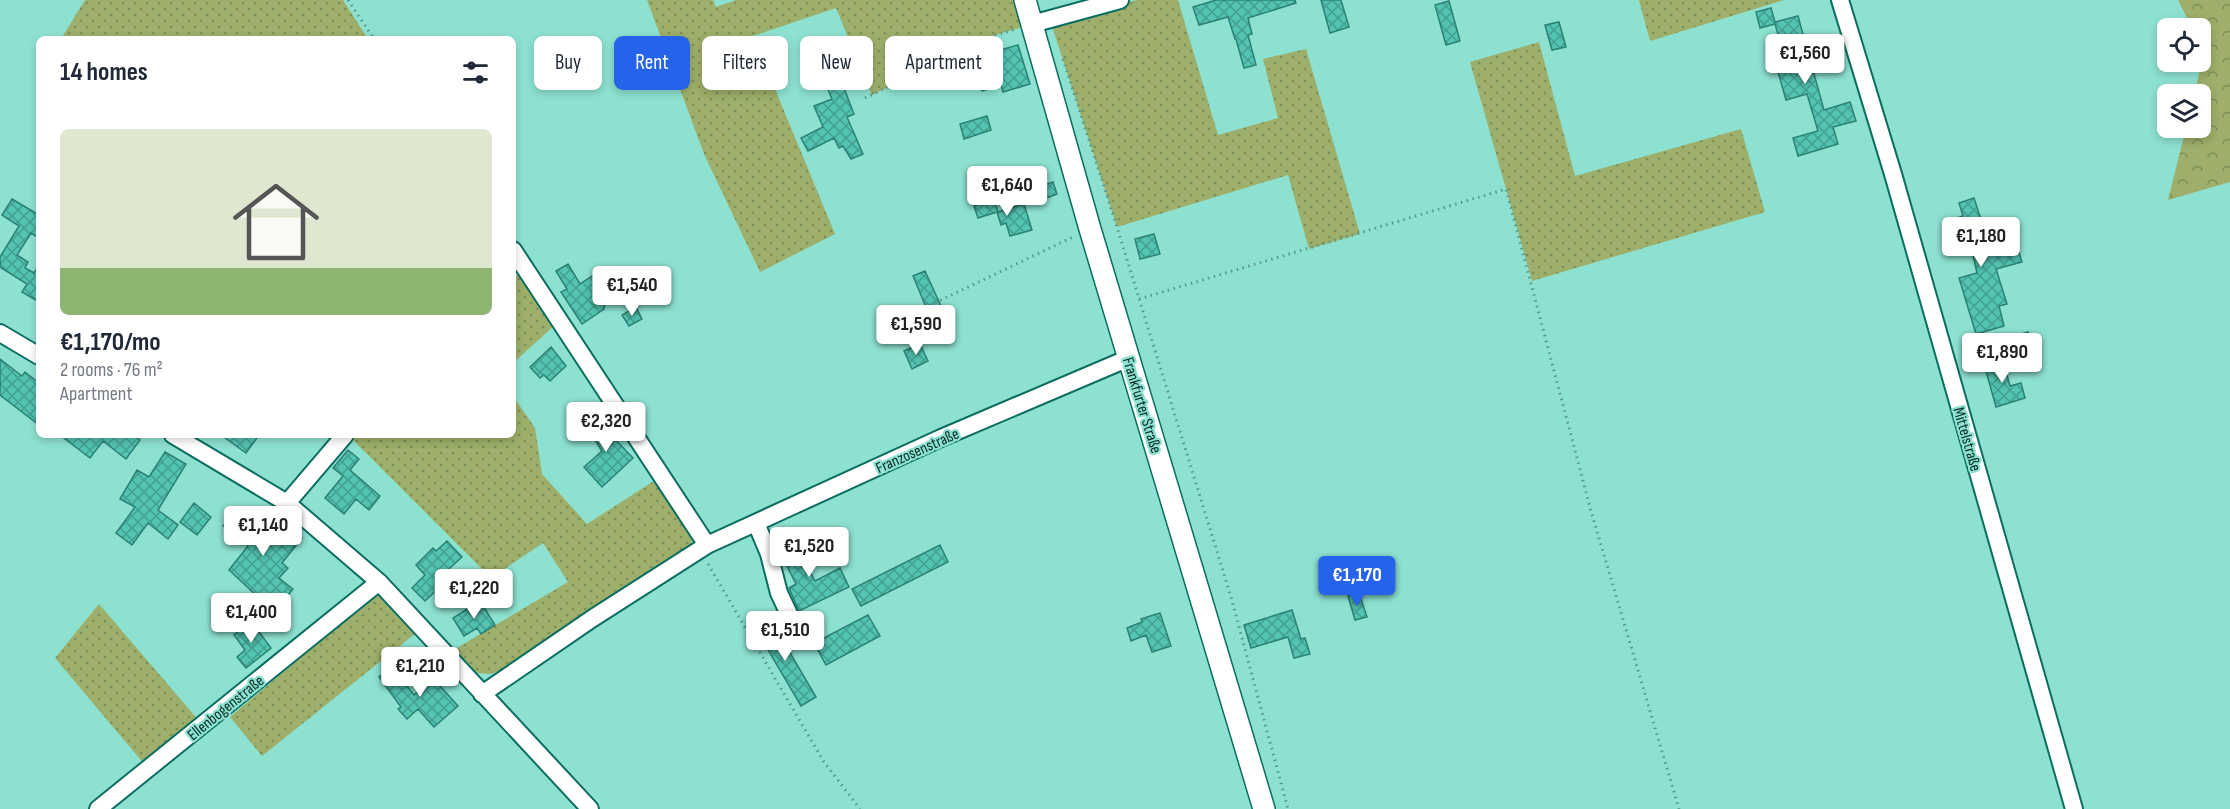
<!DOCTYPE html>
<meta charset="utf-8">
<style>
body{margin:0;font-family:"Sofia Sans Condensed",sans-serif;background:#f6f6f7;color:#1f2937;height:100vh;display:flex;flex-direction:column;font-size:22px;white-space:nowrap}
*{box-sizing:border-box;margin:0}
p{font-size:20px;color:#747a83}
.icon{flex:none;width:33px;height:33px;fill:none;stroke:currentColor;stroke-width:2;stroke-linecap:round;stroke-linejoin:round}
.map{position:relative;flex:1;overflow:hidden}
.drawer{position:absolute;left:36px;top:36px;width:480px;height:402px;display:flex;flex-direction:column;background:#fff;border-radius:9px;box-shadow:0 3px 9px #0003}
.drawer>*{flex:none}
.banner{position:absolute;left:534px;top:36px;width:570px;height:54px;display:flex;gap:12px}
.controls{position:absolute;left:2157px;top:18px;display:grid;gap:12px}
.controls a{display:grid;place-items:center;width:54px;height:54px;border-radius:9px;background:#fff;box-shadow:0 3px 9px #0003;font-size:30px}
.price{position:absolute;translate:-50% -51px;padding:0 14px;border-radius:6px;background:#fff;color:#222;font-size:20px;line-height:39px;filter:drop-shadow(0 2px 3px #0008)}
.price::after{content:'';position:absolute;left:50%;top:36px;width:18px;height:14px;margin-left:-9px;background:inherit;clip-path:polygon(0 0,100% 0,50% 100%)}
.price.active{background:#2563eb;color:#fff}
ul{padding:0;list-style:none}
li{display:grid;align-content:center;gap:12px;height:318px;padding:0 24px}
li span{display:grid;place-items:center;height:186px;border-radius:9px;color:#555}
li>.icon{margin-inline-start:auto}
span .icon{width:108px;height:108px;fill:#fffc;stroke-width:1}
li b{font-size:26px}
h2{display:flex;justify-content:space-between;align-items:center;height:72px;padding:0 24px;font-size:26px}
.tag{padding:0 21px;border-radius:9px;background:#fff;box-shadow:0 3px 9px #0003;font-size:21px;line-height:54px}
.tag.active{background:#2563eb;color:#fff}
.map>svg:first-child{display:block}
.grass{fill:url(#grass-dots)}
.forest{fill:url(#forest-crowns)}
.building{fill:url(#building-cross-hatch);stroke:#2a8274;stroke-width:1.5}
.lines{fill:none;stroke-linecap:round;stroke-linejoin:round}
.minor-casing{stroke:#0b6e61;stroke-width:20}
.major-casing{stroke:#0b6e61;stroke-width:24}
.path{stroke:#57988c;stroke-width:3;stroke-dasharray:1.5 4.5;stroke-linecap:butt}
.minor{stroke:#fff;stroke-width:16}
.major{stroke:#fff;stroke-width:21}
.labels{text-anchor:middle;stroke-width:4.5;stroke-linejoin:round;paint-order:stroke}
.street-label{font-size:16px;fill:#062b26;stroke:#8de1d1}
</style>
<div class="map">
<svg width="2230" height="809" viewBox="0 0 2230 809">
<defs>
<pattern id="grass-dots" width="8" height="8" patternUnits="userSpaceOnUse" patternTransform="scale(1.5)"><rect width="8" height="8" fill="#9daf6a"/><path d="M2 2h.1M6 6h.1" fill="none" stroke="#7e8f57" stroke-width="1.8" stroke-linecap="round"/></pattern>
<pattern id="forest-crowns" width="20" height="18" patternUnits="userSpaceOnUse" patternTransform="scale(1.5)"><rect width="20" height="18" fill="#9daf6a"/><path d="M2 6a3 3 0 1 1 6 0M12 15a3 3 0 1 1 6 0" fill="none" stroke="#7e8f57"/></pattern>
<pattern id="building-cross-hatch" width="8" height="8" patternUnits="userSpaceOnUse" patternTransform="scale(1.5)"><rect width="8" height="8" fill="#53c4b1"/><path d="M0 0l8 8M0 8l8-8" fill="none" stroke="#439f90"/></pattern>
</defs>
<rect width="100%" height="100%" fill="#8de1d1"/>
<!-- grass -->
<path class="grass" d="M85 0H343L368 39H61Z
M647 0H713L716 7 736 0H1025L1032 24 996 35 872 95 836 8 753 36 835 234 760 272 704 154Z
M1137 0H1178L1218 135 1278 118 1263 59 1306 49 1360 234 1309 249 1288 175 1117 227 1050 20Z
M1639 0H1784L1650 41Z
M1539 42 1575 176 1741 129 1765 212 1532 281 1470 62Z
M522 271 556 324 513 363V279Z
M513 396 535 428 542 474 587 524 657 479 693 536 690 548 682 555 501 671 490 674 477 673 455 649 568 582 543 543 491 578 349 436 513 435Z
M378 592 416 633 262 756 230 717Z
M99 604 200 722 145 765 55 658Z"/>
<!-- forest -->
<path class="forest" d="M2178 0H2230V182L2168 200 2186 128H2200V94H2194L2204 55 2201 47 2200 28H2192Z"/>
<!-- building -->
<path class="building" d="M1216 0H1295L1296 3 1248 18 1252 34 1248 35 1256 65 1244 68 1236 39H1235L1228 17 1199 25 1193 7Z
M1321 0H1341L1349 27 1330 33Z
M1449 1 1460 41 1446 45 1435 5Z
M1771 8 1775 22 1798 16 1824 110 1850 102 1856 121 1833 127 1838 144 1798 156 1793 138 1818 131 1807 94 1786 100 1776 65 1786 63 1775 24 1760 28 1756 12Z
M1559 22 1566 47 1552 50 1545 25Z
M1018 45 1030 84 1003 92 1001 85 982 91 973 62 1001 53 1000 50Z
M846 69 852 84 844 88 854 114 847 117 863 154 851 159 843 146 839 148 834 138 808 151 801 138 823 127 814 106 832 99 823 78Z
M987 116 991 130 964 139 960 124Z
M1053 182 1057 194 1036 202 1032 189Z
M1974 198 1992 254 2017 246 2022 262 1996 269 2007 304 1999 306 2004 326 1976 334 1959 278 1977 273 1974 259 1969 242 1951 248 1944 222 1963 216 1959 203Z
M12 199 39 215V238L31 233 17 255 28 262 25 268 34 273 39 265V302L22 292 27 284 0 267V257L19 226 2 215Z
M994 200 998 212 1024 204 1032 230 1010 236 1006 223 1001 225 997 212 978 218 974 206Z
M1154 234 1160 254 1140 259 1135 239Z
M568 264 580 284 600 271 614 291 606 296 604 309 582 324 561 292 567 289 556 271Z
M925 271 952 330 938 336 913 276Z
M636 307 642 319 629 326 622 315Z
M2028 332 2033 347 2012 353 2008 338Z
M920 344 928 361 912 369 904 351Z
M551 347 566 366 550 381 544 375 540 378 530 367Z
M2002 358 2010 386 2021 383 2025 398 1996 407 1984 364Z
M0 359 22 376 25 372 39 383V425L0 395Z
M605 414 612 425 605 429 633 458 602 487 584 467 602 451 586 426Z
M60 435H133L140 440 126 459 103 441 90 458Z
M221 435H259L246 453Z
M348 450 359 459 350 470 380 496 369 510 356 499 344 514 325 498 343 476 333 468Z
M165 452 186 464 158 510 178 525 168 539 148 523 132 545 116 533 135 507 120 499 137 470 149 477Z
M194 503 211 517 197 535 180 522Z
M239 507 270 533 281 520 302 538 282 563 288 568 279 578 293 589 274 612 229 570 248 546 223 526Z
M792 536 815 581 840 568 849 587 799 611 789 588 796 584 776 545Z
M447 541 462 557 441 576 446 581 425 601 412 588 425 575 416 565 433 548 436 551Z
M940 545 948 562 861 606 852 589Z
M1359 593 1367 617 1355 620 1348 596Z
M480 601 495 625 481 634 477 628 464 636 453 618Z
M1292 610 1301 639 1305 638 1310 654 1294 658 1288 637 1251 648 1244 625Z
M1160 613 1171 646 1152 652 1146 635 1131 641 1127 628 1142 622 1141 619Z
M868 615 880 636 826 665 814 643Z
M769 617 816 697 801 706 754 626Z
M251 621 271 648 246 668 237 657 245 650 234 635Z
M392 667 414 695 433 678 458 706 434 727 418 709 407 719 398 709 401 707 379 677Z"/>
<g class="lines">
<defs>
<path id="minor" d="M1840 0 1893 174 2074 809
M1032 24 1120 0
M513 250 707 545
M0 333 39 356
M173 435 287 503 379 582 590 809
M287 503 345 435
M756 523 769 554 779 593 796 629
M482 694 593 618 707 545 941 438 1129 358
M98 809 379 582"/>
<path id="major" d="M1025 0 1090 229 1264 809"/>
</defs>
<!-- minor casing -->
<use href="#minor" class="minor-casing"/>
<!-- major casing -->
<use href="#major" class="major-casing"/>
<!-- path -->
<path class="path" d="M348 0 374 39
M1063 59 1117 227 1231 597 1288 809
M865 98 996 35 1016 29
M1139 299 1506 189 1591 511 1679 809
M897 321 1075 236
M708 564 824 762 860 809"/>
<!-- minor -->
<use href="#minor" class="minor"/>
<!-- major -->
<use href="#major" class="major"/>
</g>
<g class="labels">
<!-- street labels -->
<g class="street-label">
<text transform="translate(1143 405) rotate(73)" y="6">Frankfurter Straße</text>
<text transform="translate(1968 439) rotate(74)" y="6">Mittelstraße</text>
<text transform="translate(917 450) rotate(-24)" y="6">Franzosenstraße</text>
<text transform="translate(225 707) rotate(-39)" y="6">Ellenbogenstraße</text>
</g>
</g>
</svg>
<div class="controls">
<a><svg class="icon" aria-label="locate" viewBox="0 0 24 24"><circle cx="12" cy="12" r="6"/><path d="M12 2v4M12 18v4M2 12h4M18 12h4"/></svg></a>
<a><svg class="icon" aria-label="layers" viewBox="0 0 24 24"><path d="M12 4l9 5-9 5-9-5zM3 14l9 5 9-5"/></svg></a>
</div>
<b class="price" style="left:1805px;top:85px">€1,560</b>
<b class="price" style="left:1007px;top:217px">€1,640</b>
<b class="price" style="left:1981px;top:268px">€1,180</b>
<b class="price" style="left:632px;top:317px">€1,540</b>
<b class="price" style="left:916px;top:356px">€1,590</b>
<b class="price" style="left:2002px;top:384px">€1,890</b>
<b class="price" style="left:606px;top:453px">€2,320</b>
<b class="price" style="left:263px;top:557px">€1,140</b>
<b class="price" style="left:809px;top:578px">€1,520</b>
<b class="price active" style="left:1357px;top:607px">€1,170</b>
<b class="price" style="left:474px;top:620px">€1,220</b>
<b class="price" style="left:251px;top:644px">€1,400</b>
<b class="price" style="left:785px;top:662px">€1,510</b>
<b class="price" style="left:420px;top:698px">€1,210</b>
<div class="banner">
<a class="tag">Buy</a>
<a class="tag active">Rent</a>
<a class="tag">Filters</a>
<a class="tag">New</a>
<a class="tag">Apartment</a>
</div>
<section class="drawer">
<h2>14 homes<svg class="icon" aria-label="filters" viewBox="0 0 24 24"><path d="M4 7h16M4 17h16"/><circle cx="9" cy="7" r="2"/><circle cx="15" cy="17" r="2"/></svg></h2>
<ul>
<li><span style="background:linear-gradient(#dfe7d0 75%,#8fb573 0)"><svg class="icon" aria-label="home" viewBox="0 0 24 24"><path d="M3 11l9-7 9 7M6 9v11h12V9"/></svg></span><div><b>€1,170/mo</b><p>2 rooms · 76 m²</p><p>Apartment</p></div></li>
</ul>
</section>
</div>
